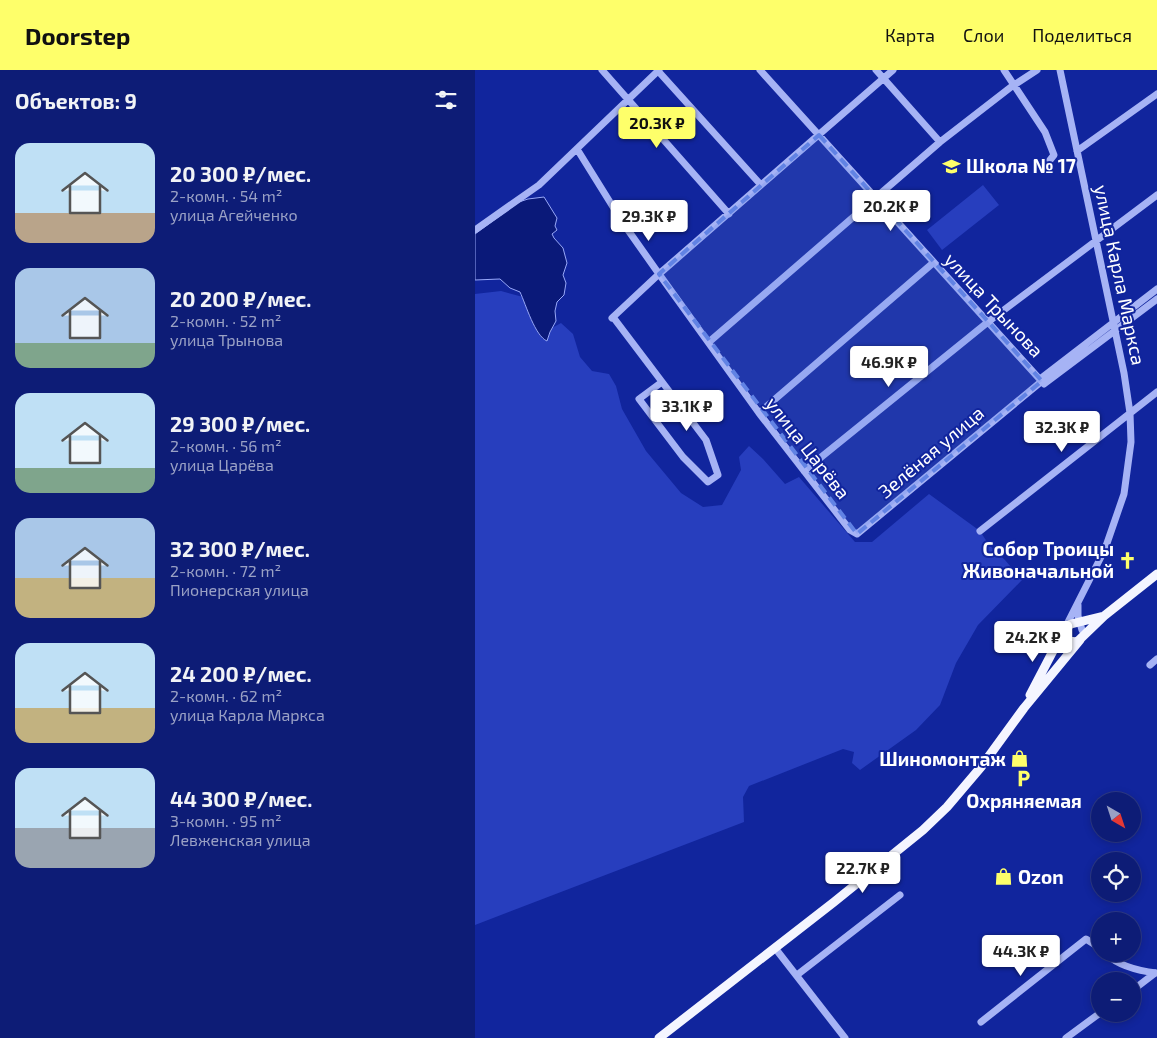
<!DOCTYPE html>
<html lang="ru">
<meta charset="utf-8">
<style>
body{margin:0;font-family:"Exo 2",sans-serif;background:#16257b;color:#f1f3f6;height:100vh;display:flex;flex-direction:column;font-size:19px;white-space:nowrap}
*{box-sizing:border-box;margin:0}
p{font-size:16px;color:#9aa1c5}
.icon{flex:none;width:28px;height:28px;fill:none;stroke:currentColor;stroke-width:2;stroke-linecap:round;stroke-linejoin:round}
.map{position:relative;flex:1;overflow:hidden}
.details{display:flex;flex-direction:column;background:#0d1c76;width:475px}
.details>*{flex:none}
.needle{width:32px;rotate:141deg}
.buttons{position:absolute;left:616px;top:722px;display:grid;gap:10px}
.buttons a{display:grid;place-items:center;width:50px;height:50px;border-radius:50%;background:#0d1c76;box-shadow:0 2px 8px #0003,0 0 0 1px #2d3a88;font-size:25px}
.price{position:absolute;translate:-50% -42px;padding:0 11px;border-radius:5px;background:#fff;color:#222;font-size:16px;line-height:32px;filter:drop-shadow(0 1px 2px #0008)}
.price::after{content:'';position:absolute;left:50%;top:30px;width:15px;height:11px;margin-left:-8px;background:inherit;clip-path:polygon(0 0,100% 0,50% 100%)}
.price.current{background:#feff6a;color:#111}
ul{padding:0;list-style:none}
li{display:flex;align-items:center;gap:15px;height:125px;padding:0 15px}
li span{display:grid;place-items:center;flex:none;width:140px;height:100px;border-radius:15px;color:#555}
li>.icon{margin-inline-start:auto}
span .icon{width:60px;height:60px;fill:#fffc;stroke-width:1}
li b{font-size:21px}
h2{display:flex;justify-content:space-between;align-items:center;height:60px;padding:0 15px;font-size:21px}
header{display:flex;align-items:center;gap:30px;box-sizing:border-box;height:70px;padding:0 25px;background:#feff6a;color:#111}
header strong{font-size:24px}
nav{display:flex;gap:28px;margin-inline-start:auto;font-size:18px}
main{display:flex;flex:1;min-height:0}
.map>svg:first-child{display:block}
.green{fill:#273ebe}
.water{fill:#0a1979;stroke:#98a8f8}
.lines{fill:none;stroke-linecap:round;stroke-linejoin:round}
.minor{stroke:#a6b3f5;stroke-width:7}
.major{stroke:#f4f5ff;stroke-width:9}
.marked{fill:#6183e4;fill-opacity:0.2;stroke:#6183e4;stroke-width:4;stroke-dasharray:10 6;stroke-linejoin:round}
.labels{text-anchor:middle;stroke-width:4;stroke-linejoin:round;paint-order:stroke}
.poi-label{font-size:19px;font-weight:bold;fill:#fff;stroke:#11259d;text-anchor:start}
.street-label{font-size:19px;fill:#fff;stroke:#11259d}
</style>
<header>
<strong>Doorstep</strong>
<nav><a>Карта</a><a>Слои</a><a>Поделиться</a></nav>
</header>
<main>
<section class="details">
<h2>Объектов: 9<svg class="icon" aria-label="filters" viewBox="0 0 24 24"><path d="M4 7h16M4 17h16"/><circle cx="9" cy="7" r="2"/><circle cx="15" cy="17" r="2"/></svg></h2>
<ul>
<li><span style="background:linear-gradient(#bfe0f5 70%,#b9a48a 0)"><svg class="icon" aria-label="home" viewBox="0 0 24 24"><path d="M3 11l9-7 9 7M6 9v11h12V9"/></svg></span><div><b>20 300 ₽/мес.</b><p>2-комн. · 54 m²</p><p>улица Агейченко</p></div></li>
<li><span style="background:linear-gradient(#a9c7e8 75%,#7fa58c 0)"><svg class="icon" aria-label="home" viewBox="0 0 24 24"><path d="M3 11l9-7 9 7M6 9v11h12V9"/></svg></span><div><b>20 200 ₽/мес.</b><p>2-комн. · 52 m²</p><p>улица Трынова</p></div></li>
<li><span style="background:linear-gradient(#bfe0f5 75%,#7fa58c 0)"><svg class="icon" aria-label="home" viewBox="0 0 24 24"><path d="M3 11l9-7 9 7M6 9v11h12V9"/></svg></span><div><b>29 300 ₽/мес.</b><p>2-комн. · 56 m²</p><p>улица Царёва</p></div></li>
<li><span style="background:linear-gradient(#a9c7e8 60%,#c2b280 0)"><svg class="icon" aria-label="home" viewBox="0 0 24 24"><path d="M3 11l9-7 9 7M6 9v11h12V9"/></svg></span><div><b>32 300 ₽/мес.</b><p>2-комн. · 72 m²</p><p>Пионерская улица</p></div></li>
<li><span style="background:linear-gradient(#bfe0f5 65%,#c2b280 0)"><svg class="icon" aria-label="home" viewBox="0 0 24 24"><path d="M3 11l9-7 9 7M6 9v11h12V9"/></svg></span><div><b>24 200 ₽/мес.</b><p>2-комн. · 62 m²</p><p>улица Карла Маркса</p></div></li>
<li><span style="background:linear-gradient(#bfe0f5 60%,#9aa5b1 0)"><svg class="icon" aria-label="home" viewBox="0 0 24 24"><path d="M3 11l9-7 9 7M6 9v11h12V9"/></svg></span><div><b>44 300 ₽/мес.</b><p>3-комн. · 95 m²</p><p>Левженская улица</p></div></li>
</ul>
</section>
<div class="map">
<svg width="682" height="968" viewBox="0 0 682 968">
<rect width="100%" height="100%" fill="#11259d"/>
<!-- green -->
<path class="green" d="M508 115 524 135 467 180 452 160Z
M26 221 48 227C54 239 59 266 72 271L77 258 86 253 98 264 105 287 117 301 134 304 141 316 147 339 171 381 206 423 228 437 247 435 266 400 264 387 274 376 288 389 310 414 324 407 380 472H397L454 424 505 461 514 475 530 490 547 510 503 555 481 593 465 635 441 660 385 700 377 693 379 682 368 679 274 716 268 727 269 752 0 855V224Z"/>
<!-- water -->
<path class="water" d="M69 127 82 148 80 156 82 160 77 164 79 168 88 178 92 193 88 205 91 213 89 225 82 232 80 241 81 251 75 262 72 271C60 266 51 235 45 222L35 218 25 209 0 210V164L44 132 53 129Z"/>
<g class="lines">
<!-- minor -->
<path class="minor" d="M127 0 254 144
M285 0 569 314 682 229
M401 0 465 72
M529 0 570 62 579 85 571 95
M585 0 649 303 655 343 656 372 649 424 630 479 590 558
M183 1 286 115
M102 79 148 153 184 204 284 343 375 460 382 464 567 311
M602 81 682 24
M0 160 64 115 184 0
M138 247 231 370 243 405 233 412 208 387 164 329 187 312
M137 248 184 204 418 0
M234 272 465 72 536 17 562 0
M565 309 682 219
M284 343 458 193
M329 401 513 252 682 125
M505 461 682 322
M603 535V546L607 560
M675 595 682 589
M300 878 370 968
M631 884C645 897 664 901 682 903
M322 905 425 825
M658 920 680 903
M506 952 611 869 625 878
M591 968 625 943"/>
<!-- major -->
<path class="major" d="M589 559V565L593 571 602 572 629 546 682 504
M555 625 590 558 596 554 629 546
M184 968 359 832 448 760 472 737 506 697 549 638 605 570"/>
</g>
<!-- marked area -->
<path class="marked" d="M344 65 567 311 382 464 184 204Z"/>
<!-- icons -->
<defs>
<symbol id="school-bare" viewBox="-9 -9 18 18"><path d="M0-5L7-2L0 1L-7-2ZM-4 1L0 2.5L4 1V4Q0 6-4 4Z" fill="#feff6a" stroke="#11259d" stroke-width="2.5" paint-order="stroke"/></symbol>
<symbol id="church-bare" viewBox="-9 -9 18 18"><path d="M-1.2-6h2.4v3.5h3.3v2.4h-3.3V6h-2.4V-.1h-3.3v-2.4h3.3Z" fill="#feff6a" stroke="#11259d" stroke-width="2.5" paint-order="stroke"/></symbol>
<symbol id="shop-bare" viewBox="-9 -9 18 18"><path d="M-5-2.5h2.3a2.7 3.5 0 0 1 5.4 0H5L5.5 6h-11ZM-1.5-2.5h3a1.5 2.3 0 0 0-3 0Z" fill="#feff6a" stroke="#11259d" stroke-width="2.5" paint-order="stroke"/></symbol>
<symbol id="parking-bare" viewBox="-9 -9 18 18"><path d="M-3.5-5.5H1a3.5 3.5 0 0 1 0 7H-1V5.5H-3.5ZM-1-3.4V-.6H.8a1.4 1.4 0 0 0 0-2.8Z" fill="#feff6a" stroke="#11259d" stroke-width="2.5" paint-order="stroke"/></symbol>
</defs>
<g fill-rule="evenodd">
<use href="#school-bare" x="464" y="84" width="25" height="25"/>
<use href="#church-bare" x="640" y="478" width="25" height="25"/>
<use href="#shop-bare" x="532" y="676" width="25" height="25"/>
<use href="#parking-bare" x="536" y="696" width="25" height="25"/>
<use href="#shop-bare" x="516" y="794" width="25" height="25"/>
</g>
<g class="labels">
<!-- poi labels -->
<g class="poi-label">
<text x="491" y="103">Школа № 17</text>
<text x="639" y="486" text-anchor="end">Собор Троицы<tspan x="639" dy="22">Живоначальной</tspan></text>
<text x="531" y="696" text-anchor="end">Шиномонтаж</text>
<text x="549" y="738" text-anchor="middle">Охряняемая</text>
<text x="543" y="814">Ozon</text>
</g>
<!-- street labels -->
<g class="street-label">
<text transform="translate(645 205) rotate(78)" y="7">улица Карла Маркса</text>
<text transform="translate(519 235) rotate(47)" y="7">улица Трынова</text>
<text transform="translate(333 378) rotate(52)" y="7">улица Царёва</text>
<text transform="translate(456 382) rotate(-40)" y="7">Зелёная улица</text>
</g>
</g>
</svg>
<div class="buttons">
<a><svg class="needle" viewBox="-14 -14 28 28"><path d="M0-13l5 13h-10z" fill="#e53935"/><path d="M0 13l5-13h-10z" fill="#9aa1c5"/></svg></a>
<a><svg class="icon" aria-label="locate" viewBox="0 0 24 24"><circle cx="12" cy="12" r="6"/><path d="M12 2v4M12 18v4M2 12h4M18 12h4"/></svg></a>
<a>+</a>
<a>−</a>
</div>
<b class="price current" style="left:182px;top:79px">20.3K ₽</b>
<b class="price" style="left:416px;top:162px">20.2K ₽</b>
<b class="price" style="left:174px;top:172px">29.3K ₽</b>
<b class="price" style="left:414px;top:318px">46.9K ₽</b>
<b class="price" style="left:212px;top:362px">33.1K ₽</b>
<b class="price" style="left:587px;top:383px">32.3K ₽</b>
<b class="price" style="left:558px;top:593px">24.2K ₽</b>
<b class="price" style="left:388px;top:824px">22.7K ₽</b>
<b class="price" style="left:546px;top:907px">44.3K ₽</b>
</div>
</main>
